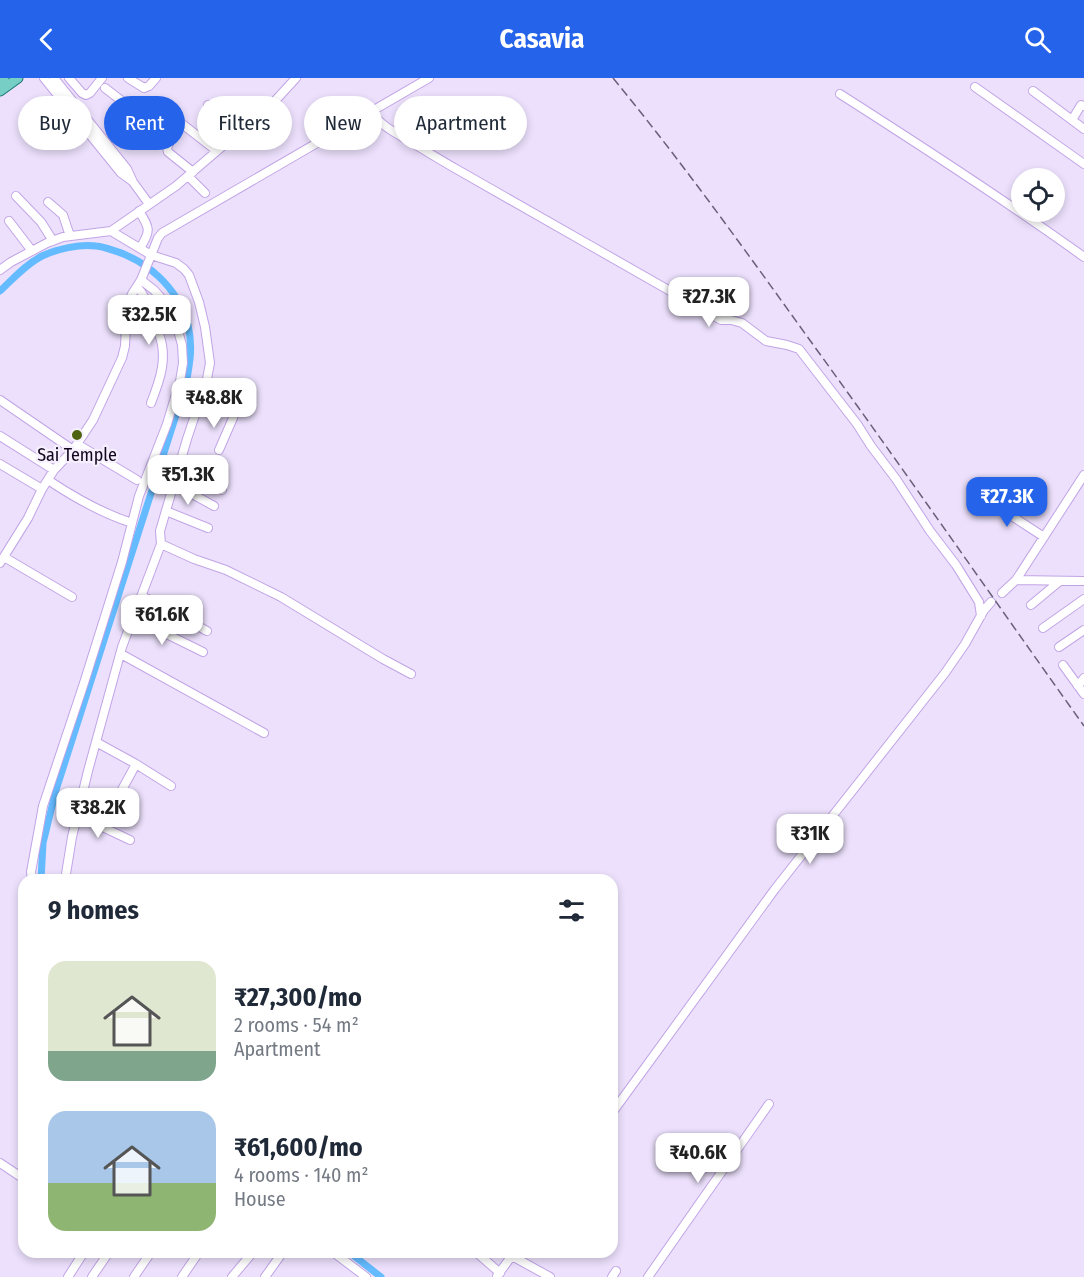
<!DOCTYPE html>
<meta charset="utf-8">
<style>
body{margin:0;font-family:"Fira Sans Condensed",sans-serif;background:#f6f6f7;color:#1f2937;height:100vh;display:flex;flex-direction:column;font-size:22px;white-space:nowrap}
*{box-sizing:border-box;margin:0}
p{font-size:20px;color:#747a83}
.icon{flex:none;width:33px;height:33px;fill:none;stroke:currentColor;stroke-width:2;stroke-linecap:round;stroke-linejoin:round}
.map{position:relative;flex:1;overflow:hidden}
.drawer{position:absolute;left:18px;top:796px;width:600px;height:384px;display:flex;flex-direction:column;background:#fff;border-radius:18px;box-shadow:0 3px 9px #0003}
.drawer>*{flex:none}
.guide{position:absolute;left:18px;top:18px;width:600px;height:54px;display:flex;gap:12px}
.controls{position:absolute;left:1011px;top:90px;display:grid;gap:12px}
.controls a{display:grid;place-items:center;width:54px;height:54px;border-radius:50%;background:#fff;box-shadow:0 3px 9px #0003;font-size:30px}
.price{position:absolute;translate:-50% -51px;padding:0 14px;border-radius:12px;background:#fff;color:#222;font-size:20px;line-height:39px;filter:drop-shadow(0 2px 3px #0008)}
.price::after{content:'';position:absolute;left:50%;top:36px;width:18px;height:14px;margin-left:-9px;background:inherit;clip-path:polygon(0 0,100% 0,50% 100%)}
.price.selected{background:#2563eb;color:#fff}
ul{padding:0;list-style:none}
li{display:flex;align-items:center;gap:18px;height:150px;padding:0 30px}
li span{display:grid;place-items:center;flex:none;width:168px;height:120px;border-radius:18px;color:#555}
li>.icon{margin-inline-start:auto}
span .icon{width:72px;height:72px;fill:#fffc;stroke-width:1}
li b{font-size:26px}
h2{display:flex;justify-content:space-between;align-items:center;height:72px;padding:0 30px;font-size:26px}
.pill{padding:0 21px;border-radius:27px;background:#fff;box-shadow:0 3px 9px #0003;font-size:21px;line-height:54px}
.pill.selected{background:#2563eb;color:#fff}
header{display:flex;justify-content:space-between;align-items:center;height:78px;padding:0 30px;background:#2563eb;color:#fff;font-size:27px;font-weight:700}
.map>svg:first-child{display:block}
.lines{fill:none;stroke-linecap:round;stroke-linejoin:round}
.canal{stroke:#64bbff;stroke-width:7}
.minor-casing{stroke:#c1a4e6;stroke-width:10}
.major-casing{stroke:#187372;stroke-width:11}
.minor{stroke:#fff;stroke-width:8}
.major{stroke:#76cec5;stroke-width:9}
.rail{stroke:#6a5f78;stroke-width:1.5;stroke-dasharray:9 4.5;stroke-linecap:butt}
.poi-dot{fill:#4e6412;stroke:#f6f0fe;stroke-width:2}
.labels{text-anchor:middle;stroke-width:4.5;stroke-linejoin:round;paint-order:stroke}
.poi-label{font-size:18px;fill:#11061d;stroke:#f6f0fe}
</style>
<header><svg class="icon" aria-label="back" viewBox="0 0 24 24"><path d="M15 5l-7 7 7 7"/></svg>Casavia<svg class="icon" aria-label="search" viewBox="0 0 24 24"><circle cx="10" cy="10" r="6"/><path d="M15 15l6 6"/></svg></header>
<div class="map">
<svg width="1084" height="1199" viewBox="0 0 1084 1199">
<rect width="100%" height="100%" fill="#ece0fc"/>
<g class="lines">
<!-- canal -->
<path class="canal" d="M0 213C13 201 26 186 42 178 57 171 79 166 96 168 100 168 105 170 109 171 146 181 178 209 188 247 193 268 190 285 186 306L56 712 43 765 41 802
M349 1174 381 1199"/>
<defs>
<path id="minor" d="M44 0 121 95 132 103
M54 0 127 91 133 104 149 126
M69 0 82 15 86 17 90 15 102 0
M128 0 144 10 149 8 156 0
M975 9 1084 86
M105 10 171 61 167 70 168 74 193 94
M1033 13 1084 51
M840 16C923 69 1005 122 1084 179
M235 24 255 40
M208 27 240 53
M371 34C380 47 397 56 411 64 426 73 442 83 458 92 546 142 633 192 721 242H731L742 245 766 263 787 267 799 271 857 346 871 368 896 401 930 453 956 487 979 524 981 538
M177 42 217 73
M1072 42 1081 27 1084 28
M188 98 205 115
M16 118 41 144 53 163
M48 124 63 137 70 158
M139 133C150 150 151 153 140 170
M9 143 32 173
M111 153 151 177 176 185 184 191 189 197 199 224 205 249 210 285 207 301 187 361 160 453 161 466 194 481 226 492 281 519 383 581 411 596
M0 192 11 184 47 165 63 159 111 153 176 108 273 25 296 0
M137 209C146 218 147 227 151 239 153 245 157 250 159 256 168 280 160 302 151 325
M0 322 73 372
M0 358 54 392
M77 366 137 402
M219 372 233 340
M180 383 222 412
M0 386 42 411
M48 402C72 418 104 436 132 445
M174 406 214 428
M984 420 1044 459
M166 433 208 450
M4 479 72 519
M0 485 28 440 42 411 54 392 73 372 93 342 122 280 125 268 127 228 132 216 141 202 158 160 162 155 429 0
M1016 502 1084 503
M1002 515 1016 502 1084 397
M142 518 207 553
M1031 527 1060 503
M134 540 203 574
M1043 550 1084 521
M161 553 171 533
M1059 569 1084 552
M121 576 264 655
M1063 587 1084 616
M1078 608 1084 600
M96 664 136 686 171 708
M81 720 104 730
M77 737 130 762
M106 741 136 686
M32 802 31 794 43 728 84 605 122 484 139 418 167 346 180 303 183 285 182 267 177 249 170 230 154 212 141 202
M65 802 72 759 88 693 122 569 161 466
M612 1035 775 811 945 595 965 566 984 532 991 524
M0 1085 24 1101
M333 1174 366 1199
M476 1174 500 1195
M512 1178 550 1199
M497 1198 513 1176
M68 1199 84 1174
M92 1199 109 1174
M134 1199 151 1174
M182 1199 199 1174
M232 1199 253 1174
M265 1199 280 1178
M612 1199 616 1193
M648 1199 769 1026"/>
<path id="major" d="M0 3 4 0
M0 13 18 0"/>
</defs>
<!-- minor casing -->
<use href="#minor" class="minor-casing"/>
<!-- major casing -->
<use href="#major" class="major-casing"/>
<!-- minor -->
<use href="#minor" class="minor"/>
<!-- major -->
<use href="#major" class="major"/>
<!-- rail -->
<path class="rail" d="M613 0C682 84 745 172 809 261 902 389 992 519 1084 648"/>
</g>
<!-- markers -->
<circle class="poi-dot" cx="77" cy="357" r="6"/>
<g class="labels">
<!-- poi labels -->
<g class="poi-label">
<text x="77" y="383">Sai Temple</text>
</g>
</g>
</svg>
<div class="controls">
<a><svg class="icon" aria-label="locate" viewBox="0 0 24 24"><circle cx="12" cy="12" r="6"/><path d="M12 2v4M12 18v4M2 12h4M18 12h4"/></svg></a>
</div>
<b class="price" style="left:709px;top:250px">₹27.3K</b>
<b class="price" style="left:149px;top:268px">₹32.5K</b>
<b class="price" style="left:214px;top:351px">₹48.8K</b>
<b class="price" style="left:188px;top:428px">₹51.3K</b>
<b class="price selected" style="left:1007px;top:450px">₹27.3K</b>
<b class="price" style="left:162px;top:568px">₹61.6K</b>
<b class="price" style="left:98px;top:761px">₹38.2K</b>
<b class="price" style="left:810px;top:787px">₹31K</b>
<b class="price" style="left:698px;top:1106px">₹40.6K</b>
<div class="guide">
<a class="pill">Buy</a>
<a class="pill selected">Rent</a>
<a class="pill">Filters</a>
<a class="pill">New</a>
<a class="pill">Apartment</a>
</div>
<section class="drawer">
<h2>9 homes<svg class="icon" aria-label="filters" viewBox="0 0 24 24"><path d="M4 7h16M4 17h16"/><circle cx="9" cy="7" r="2"/><circle cx="15" cy="17" r="2"/></svg></h2>
<ul>
<li><span style="background:linear-gradient(#dfe7d0 75%,#7fa58c 0)"><svg class="icon" aria-label="home" viewBox="0 0 24 24"><path d="M3 11l9-7 9 7M6 9v11h12V9"/></svg></span><div><b>₹27,300/mo</b><p>2 rooms · 54 m²</p><p>Apartment</p></div></li>
<li><span style="background:linear-gradient(#a9c7e8 60%,#8fb573 0)"><svg class="icon" aria-label="home" viewBox="0 0 24 24"><path d="M3 11l9-7 9 7M6 9v11h12V9"/></svg></span><div><b>₹61,600/mo</b><p>4 rooms · 140 m²</p><p>House</p></div></li>
</ul>
</section>
</div>
